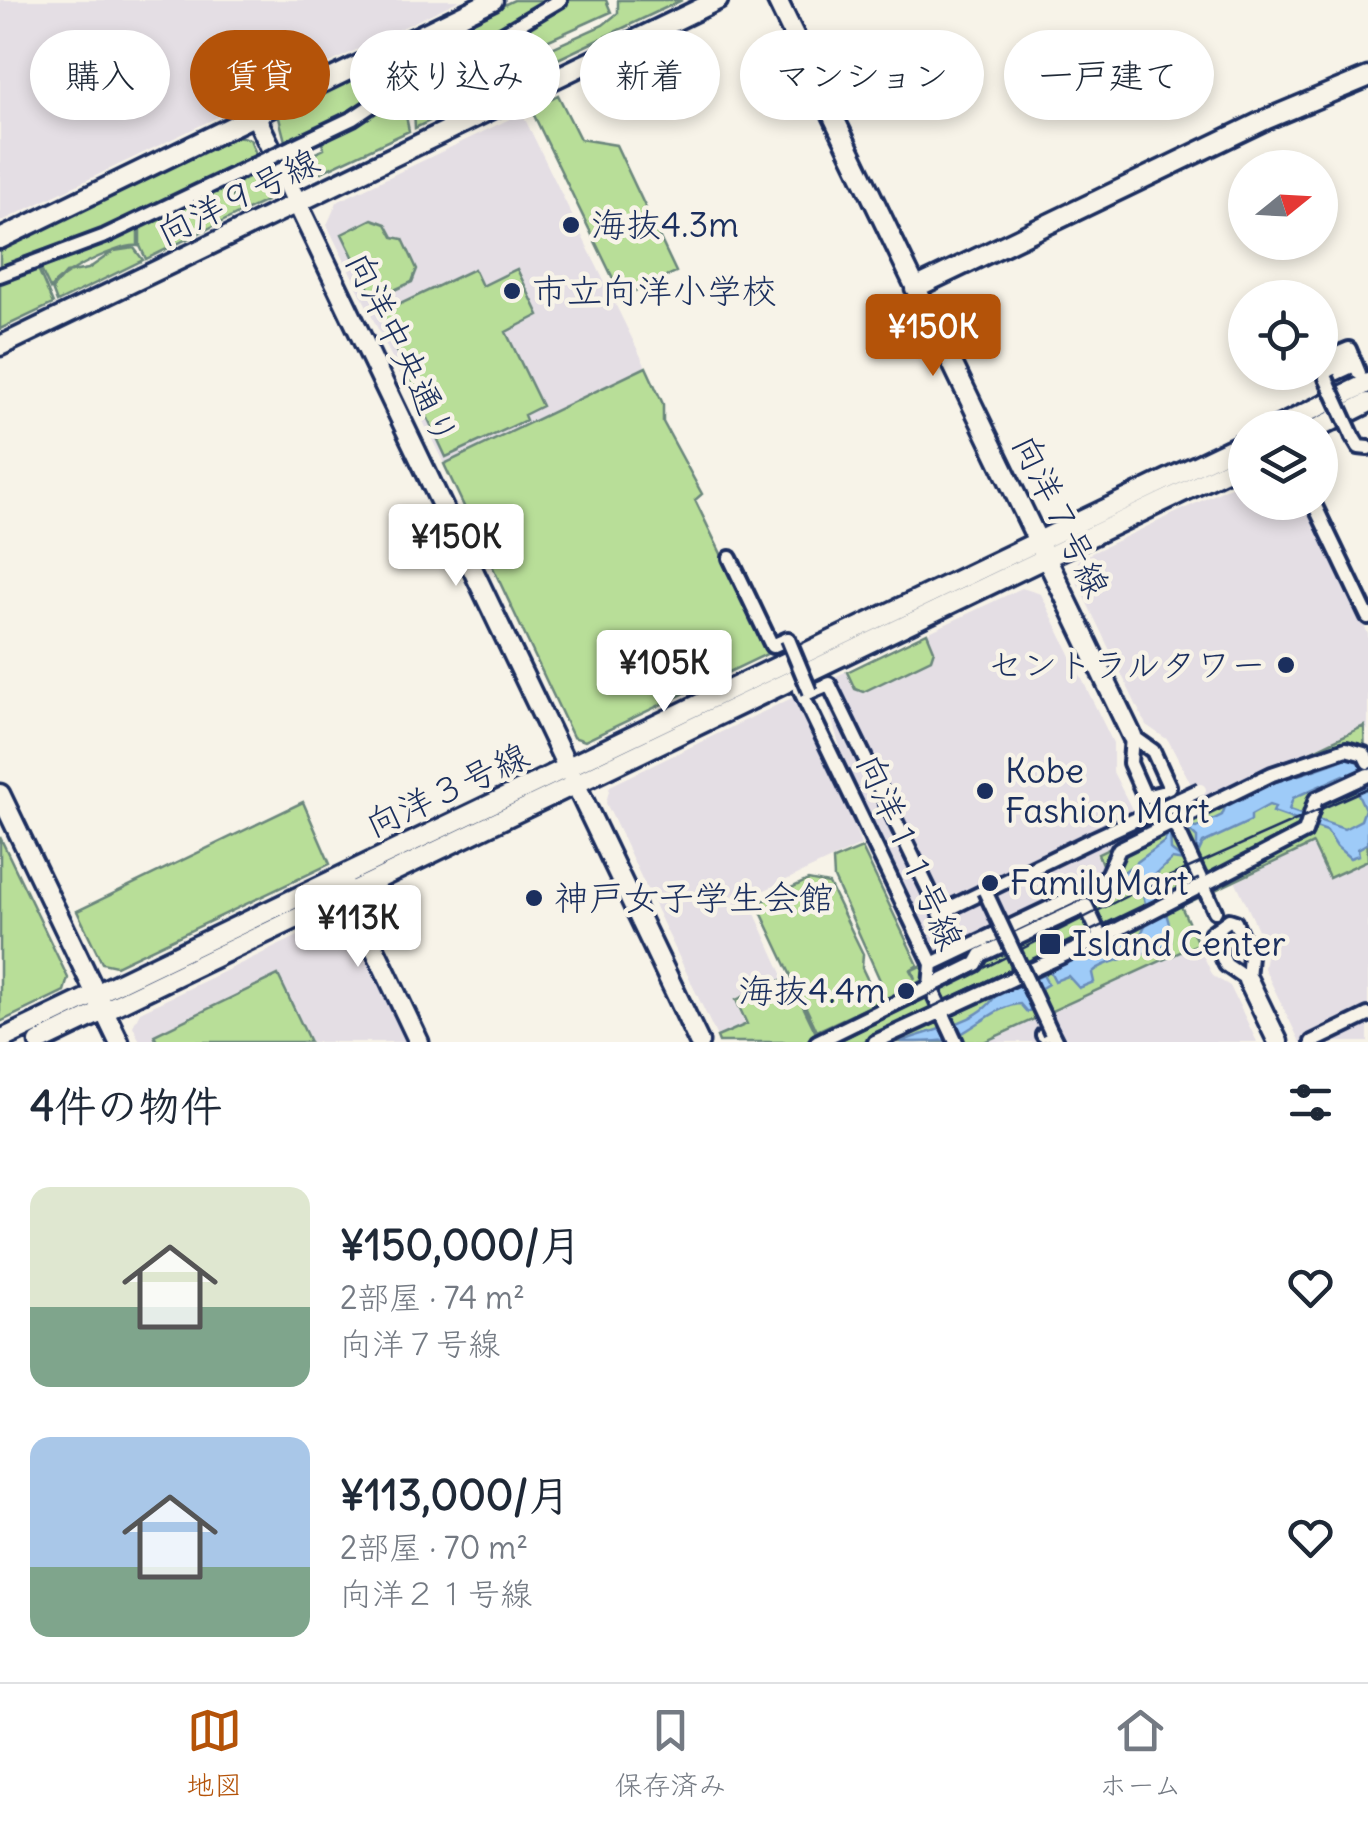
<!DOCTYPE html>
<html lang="ja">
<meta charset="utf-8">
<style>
body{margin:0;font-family:Delius,"Klee One",sans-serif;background:#f6f6f7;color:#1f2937;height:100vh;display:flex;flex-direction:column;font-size:38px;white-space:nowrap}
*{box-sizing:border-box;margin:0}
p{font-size:32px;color:#747a83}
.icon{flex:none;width:55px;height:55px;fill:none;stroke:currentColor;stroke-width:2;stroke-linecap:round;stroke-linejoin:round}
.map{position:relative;height:1042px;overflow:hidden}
.side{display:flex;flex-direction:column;background:#fff;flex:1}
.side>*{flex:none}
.top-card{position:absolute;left:30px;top:30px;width:1310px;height:90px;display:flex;gap:20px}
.needle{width:65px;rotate:72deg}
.buttons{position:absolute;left:1228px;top:150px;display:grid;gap:20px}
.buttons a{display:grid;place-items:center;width:110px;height:110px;border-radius:50%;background:#fff;box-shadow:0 5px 15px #0003;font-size:50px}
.price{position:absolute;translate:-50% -85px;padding:0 22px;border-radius:10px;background:#fff;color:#222;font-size:32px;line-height:65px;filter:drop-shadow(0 2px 5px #0008)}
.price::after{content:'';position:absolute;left:50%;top:60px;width:30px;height:22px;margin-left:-15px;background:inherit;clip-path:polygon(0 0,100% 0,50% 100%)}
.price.current{background:#b45309;color:#fff}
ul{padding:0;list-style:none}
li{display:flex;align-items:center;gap:30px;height:250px;padding:0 30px}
li span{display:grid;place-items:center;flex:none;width:280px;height:200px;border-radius:20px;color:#555}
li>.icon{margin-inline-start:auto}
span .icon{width:120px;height:120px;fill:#fffc;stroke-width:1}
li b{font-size:42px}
h2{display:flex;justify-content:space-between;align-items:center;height:120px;padding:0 30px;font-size:42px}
.chip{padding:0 35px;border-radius:45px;background:#fff;box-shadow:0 5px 15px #0003;font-size:35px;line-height:90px}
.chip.current{background:#b45309;color:#fff}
.tab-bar{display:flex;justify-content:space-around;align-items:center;height:140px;border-top:2px solid #e0e1e3;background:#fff;font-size:28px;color:#747a83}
.tab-bar a{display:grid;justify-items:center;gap:5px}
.tab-bar .current{color:#b45309}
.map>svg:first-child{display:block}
.built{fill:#e4dee4}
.green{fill:#b8de98;stroke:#6a867b;stroke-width:2.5}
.water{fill:#9ecbf8;stroke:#6a8dba;stroke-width:2.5;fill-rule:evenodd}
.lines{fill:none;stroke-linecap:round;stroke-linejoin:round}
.street-casing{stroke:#1b2f5e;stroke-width:20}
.secondary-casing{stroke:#1b2f5e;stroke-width:25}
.street{stroke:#f7f3e8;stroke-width:12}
.secondary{stroke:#f7f3e8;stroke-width:18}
.tram{stroke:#1b2f5e;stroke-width:2.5}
.street-bridge-casing{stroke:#1b2f5e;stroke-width:20;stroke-linecap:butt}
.street-bridge{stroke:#f7f3e8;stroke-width:12}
.poi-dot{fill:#1b2f5e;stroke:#f7f3e8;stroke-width:4}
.labels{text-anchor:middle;stroke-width:9;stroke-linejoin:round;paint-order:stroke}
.street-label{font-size:35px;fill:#1b2f5e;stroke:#f7f3e8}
.poi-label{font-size:35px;fill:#1b2f5e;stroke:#f7f3e8;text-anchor:start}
</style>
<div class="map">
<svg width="1368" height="1042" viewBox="0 0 1368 1042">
<rect width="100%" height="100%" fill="#f7f3e8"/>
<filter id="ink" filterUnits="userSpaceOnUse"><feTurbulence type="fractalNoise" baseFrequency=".01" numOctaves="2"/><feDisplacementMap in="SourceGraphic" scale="20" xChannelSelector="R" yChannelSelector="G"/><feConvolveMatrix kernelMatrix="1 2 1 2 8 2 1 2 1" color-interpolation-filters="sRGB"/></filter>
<g filter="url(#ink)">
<!-- built -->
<path class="built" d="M0 0H460L0 222Z
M522 113 646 367 444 464 327 225 337 202Z
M1245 480V502L1304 503 1341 565 1336 568 1368 634V731L1364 725 1201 803 1168 740 1146 725 1073 574 1079 559Z
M1022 588 1041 594 1113 743V772L1143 831 1096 854 1106 875 932 959 846 770 822 683Z
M800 694 834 768 861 845 748 898 784 978 734 999 745 1024 717 1037 606 803 610 786Z
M1314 844 1329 879 1368 861V1042H1300L1264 968 1267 949 1236 882Z
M338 917 346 918 406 1042H140L133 1026 140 1012Z
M1198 944 1213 976 1230 986 1257 1042H986Z"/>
<!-- green -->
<path class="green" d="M514 0H549L347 116 286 145 278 114Z
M569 0H606L611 12 409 103 405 111 409 131 311 177 300 174 295 163 324 149 320 137Z
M618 0H682L518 78 512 66 603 25 618 13Z
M505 69 511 82 415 128 414 107Z
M558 95 580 139 616 145 676 272 622 297 531 109Z
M234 135 250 139 258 159 118 228 0 270V249Z
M262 165 272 186 266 201 245 211 234 180Z
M221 187 229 189 240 213 146 259 140 246V226Z
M372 219 386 224 393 237 403 239 417 269 412 282 374 299 342 234Z
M138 226V246C120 243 58 274 50 289L38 263Z
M134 248 143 260 57 302 52 289 66 273 88 269 114 251Z
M36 264 53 304 0 329V279Z
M474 269 482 286 517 269 539 315 506 332 542 406 524 415 526 420 446 457 379 314Z
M646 367 663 404V422L702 494 695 500 769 653 585 741 573 737 444 464Z
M927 633 934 650 931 659 863 692 855 689 847 672Z
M1364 726 1368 860 1329 878 1313 844 1181 906 1198 944 984 1042H719L717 1037 747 1024 736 1000 784 979 794 1002 800 1000 816 1033 918 984 817 1031 761 912V902L808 880 829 884 863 954 862 968 874 993 884 989 834 878 833 860 862 848 918 965 910 970 915 979 912 970 1107 877 1098 854Z
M303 802 330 864 116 966 102 963 77 911Z
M0 837 68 978 64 991 0 1022Z
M278 975 310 1042H157L154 1035Z"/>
<!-- water -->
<path class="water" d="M1348 757 1361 761 1368 774V843L1358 849 1359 855 1350 858 1337 847 1327 831 1273 812 1275 807 1269 805 1251 815V821L1203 843 1197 856V838L1184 825 1196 828 1222 815 1228 800C1268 781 1308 775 1348 757ZM1344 775 1351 779 1365 809 1361 820 1344 829 1289 810 1293 798Z
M1170 830 1171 850 1185 861 1172 859 1156 874C1158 898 1172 920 1171 942 1153 955 1106 958 1092 973L1094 982 1079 988 1068 976 1055 981 1050 971 1092 951 1140 936 1148 919 1139 874 1112 889 1109 883 1164 842Z
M1043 975 1048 984 1038 990 1041 1003 1027 1012 1020 1004C997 1005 972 1031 949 1040 935 1042 916 1042 901 1042 925 1030 990 1023 998 988L1012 989Z"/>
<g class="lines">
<defs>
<path id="street" d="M292 147 353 118 398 88 489 42 560 0
M0 275 105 236 252 166
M1320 361 1349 349 1359 373
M1320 363 1323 370 1346 360 1350 367 1326 378
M1353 437 1359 447 1368 448
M1313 502 1368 617
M730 558 772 646 788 639
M800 690 932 964 930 986 956 1042
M810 692 829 684 942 917
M1132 736 1153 751 1169 786 1165 792 1145 797 1130 763Z
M1165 803 1215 911
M940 913 1091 840
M1229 920 1235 922 1250 955 1248 980 1226 965 1211 933Z
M932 964 1104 882 1119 849 1174 822 1272 774 1346 749 1364 754 1368 762
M1043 1035 1051 1032 1056 1042
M817 1042 976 964 981 955 1086 906 1101 938 1305 832 1316 799 1368 775
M875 1042 1101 938
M1312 1042 1368 1015"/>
<path id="secondary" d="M777 0 1132 736
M256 117 699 1042
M0 239 493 0
M915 288 1267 119 1368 77
M0 346 718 0
M1275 428 1368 383
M1318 428 1368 403
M0 794 119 1042
M345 886 419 1042
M1248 980 1278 1042
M0 1040 1245 442
M39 1042 1245 462"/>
</defs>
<!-- street casing -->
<use href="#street" class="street-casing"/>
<!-- secondary casing -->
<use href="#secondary" class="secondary-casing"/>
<!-- street -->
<use href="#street" class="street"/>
<!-- secondary -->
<use href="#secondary" class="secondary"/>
<!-- tram -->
<path class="tram" d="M918 1014 1198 879
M837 1042 1137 891 1368 788"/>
<defs>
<path id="street-bridge" d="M252 166 292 147
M1326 378 1353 437
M788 639 810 692
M1091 840 1200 790
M985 891 1051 1032"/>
</defs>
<!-- street-bridge casing -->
<use href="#street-bridge" class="street-bridge-casing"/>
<!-- street-bridge -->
<use href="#street-bridge" class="street-bridge"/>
</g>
</g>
<!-- markers -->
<g class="poi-dot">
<circle cx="571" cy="225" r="10"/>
<circle cx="512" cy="291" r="10"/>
<circle cx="1286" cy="665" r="10"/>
<circle cx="985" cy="791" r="10"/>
<circle cx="990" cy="883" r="10"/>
<circle cx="534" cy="898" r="10"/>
<rect x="1038" y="932" width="24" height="24" rx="5"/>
<circle cx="906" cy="991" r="10"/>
</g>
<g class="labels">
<!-- street labels -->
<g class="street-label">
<text transform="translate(238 197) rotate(-26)" y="12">向洋９号線</text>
<text transform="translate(402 349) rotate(64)" y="12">向洋中央通り</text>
<text transform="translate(1061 516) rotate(64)" y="12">向洋７号線</text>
<text transform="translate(447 790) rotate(-25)" y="12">向洋３号線</text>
<text transform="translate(910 852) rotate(66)" y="12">向洋１１号線</text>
</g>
<!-- poi labels -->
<g class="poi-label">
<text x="591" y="237">海抜4.3m</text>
<text x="532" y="303">市立向洋小学校</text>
<text x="1266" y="677" text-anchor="end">セントラルタワー</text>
<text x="1005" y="783">Kobe<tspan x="1005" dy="40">Fashion Mart</tspan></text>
<text x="1010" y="895">FamilyMart</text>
<text x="554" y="910">神戸女子学生会館</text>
<text x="1072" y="956">Island Center</text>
<text x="886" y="1003" text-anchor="end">海抜4.4m</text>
</g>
</g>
</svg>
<div class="buttons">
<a><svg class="needle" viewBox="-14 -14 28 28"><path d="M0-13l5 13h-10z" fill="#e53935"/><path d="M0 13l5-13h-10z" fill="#747a83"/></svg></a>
<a><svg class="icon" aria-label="locate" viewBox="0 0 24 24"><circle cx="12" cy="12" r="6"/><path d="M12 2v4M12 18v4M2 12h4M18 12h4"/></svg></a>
<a><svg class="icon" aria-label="layers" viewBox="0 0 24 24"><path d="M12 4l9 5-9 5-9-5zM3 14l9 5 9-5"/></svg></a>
</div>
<b class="price current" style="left:933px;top:379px">¥150K</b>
<b class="price" style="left:456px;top:589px">¥150K</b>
<b class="price" style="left:664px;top:715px">¥105K</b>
<b class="price" style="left:358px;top:970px">¥113K</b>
<div class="top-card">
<a class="chip">購入</a>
<a class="chip current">賃貸</a>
<a class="chip">絞り込み</a>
<a class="chip">新着</a>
<a class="chip">マンション</a>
<a class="chip">一戸建て</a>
</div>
</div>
<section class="side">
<h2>4件の物件<svg class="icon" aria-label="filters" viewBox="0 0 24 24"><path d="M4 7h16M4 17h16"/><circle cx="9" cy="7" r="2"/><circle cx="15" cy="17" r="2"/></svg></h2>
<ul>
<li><span style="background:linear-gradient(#dfe7d0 60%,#7fa58c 0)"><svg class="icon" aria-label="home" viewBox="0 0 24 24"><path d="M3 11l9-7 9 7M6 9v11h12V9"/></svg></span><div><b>¥150,000/月</b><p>2部屋 · 74 m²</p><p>向洋７号線</p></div><svg class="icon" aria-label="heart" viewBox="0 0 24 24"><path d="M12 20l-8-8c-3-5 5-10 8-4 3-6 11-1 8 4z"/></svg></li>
<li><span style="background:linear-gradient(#a9c7e8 65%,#7fa58c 0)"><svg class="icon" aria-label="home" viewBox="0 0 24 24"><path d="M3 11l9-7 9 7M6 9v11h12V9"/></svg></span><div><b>¥113,000/月</b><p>2部屋 · 70 m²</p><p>向洋２１号線</p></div><svg class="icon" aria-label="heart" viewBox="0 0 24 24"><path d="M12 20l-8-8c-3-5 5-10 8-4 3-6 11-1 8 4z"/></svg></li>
</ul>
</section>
<nav class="tab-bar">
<a class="current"><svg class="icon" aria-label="map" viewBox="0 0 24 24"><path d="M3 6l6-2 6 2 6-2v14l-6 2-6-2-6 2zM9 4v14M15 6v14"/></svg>地図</a>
<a><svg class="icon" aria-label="saved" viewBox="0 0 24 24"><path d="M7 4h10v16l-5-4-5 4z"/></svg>保存済み</a>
<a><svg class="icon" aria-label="home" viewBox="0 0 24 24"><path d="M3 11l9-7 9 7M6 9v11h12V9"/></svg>ホーム</a>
</nav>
